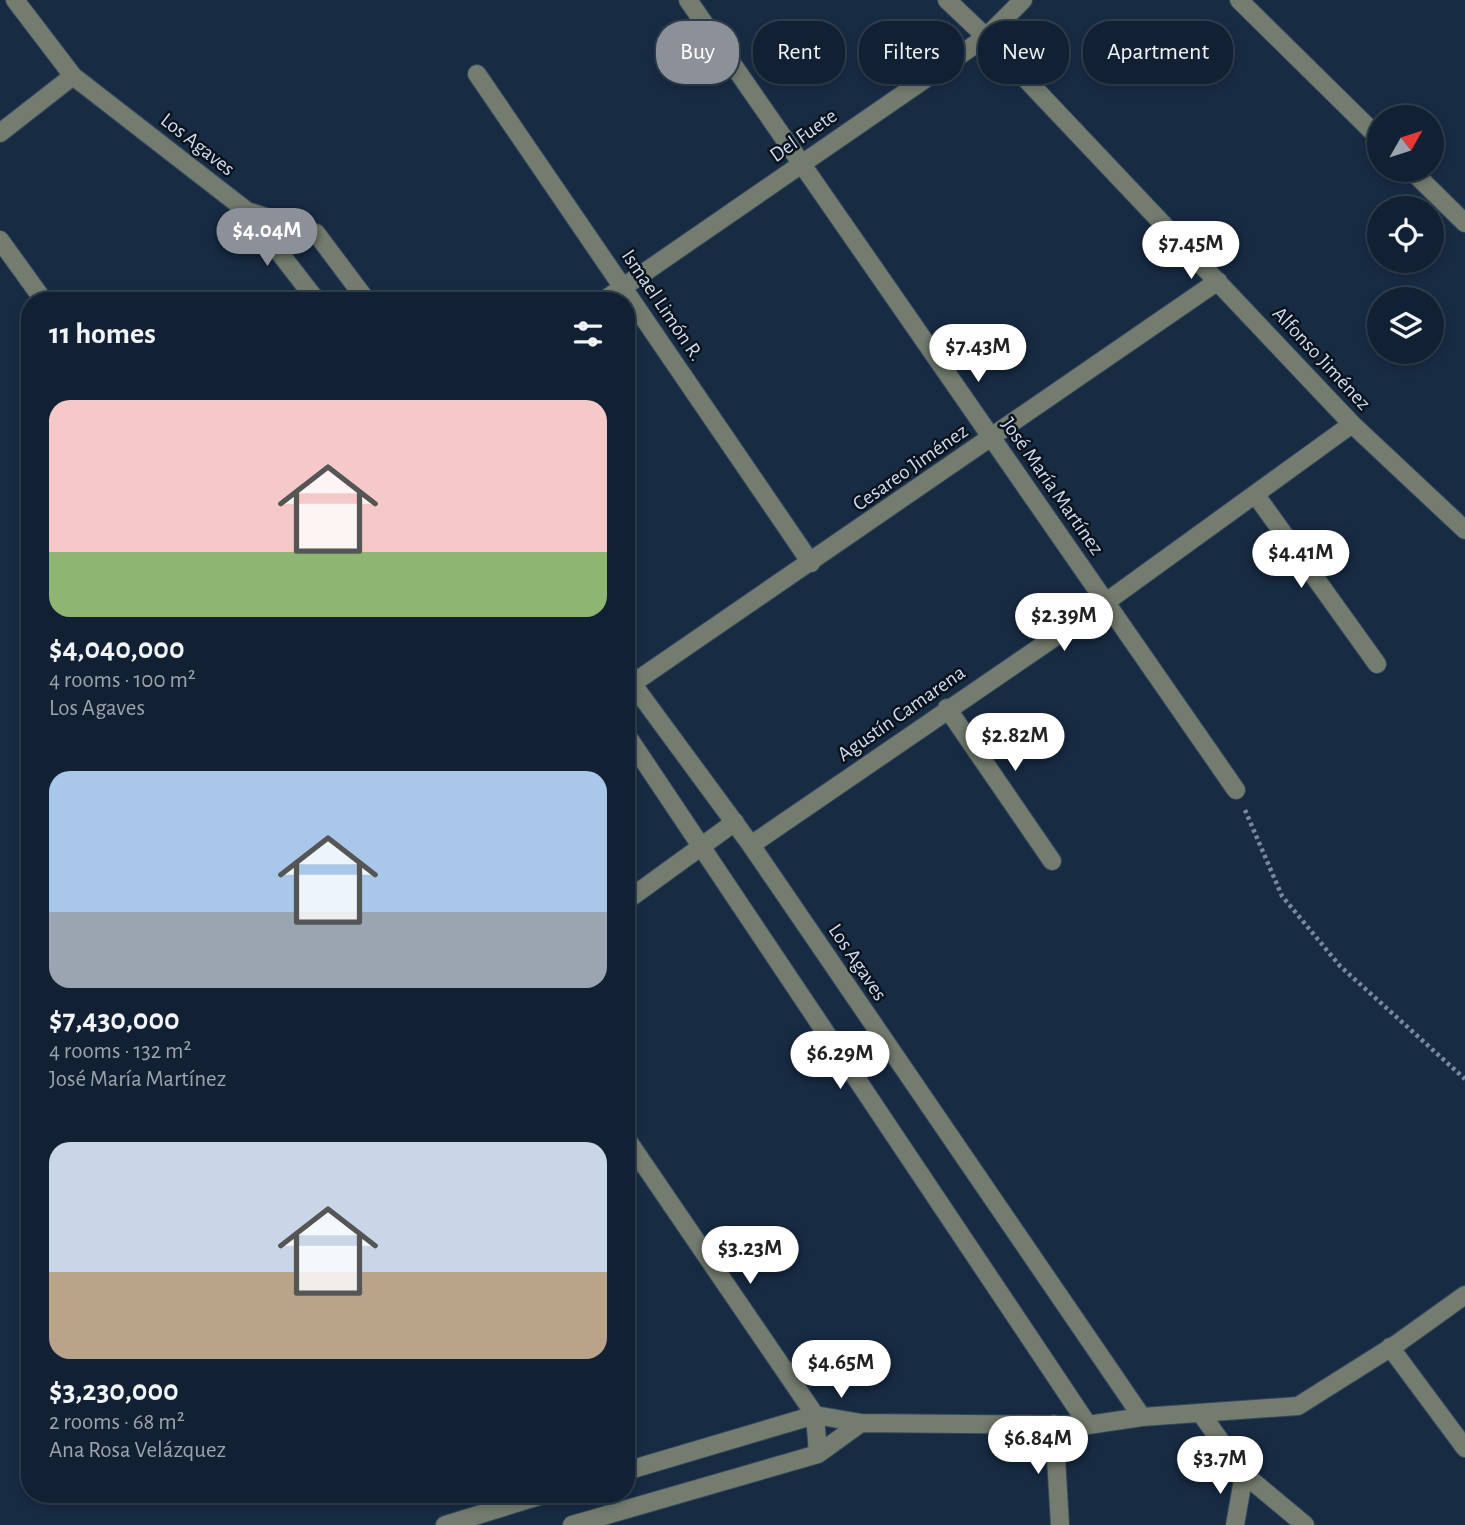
<!DOCTYPE html>
<meta charset="utf-8">
<style>
body{margin:0;font-family:"Alegreya Sans",sans-serif;background:#1a283a;color:#f1f3f6;height:100vh;display:flex;flex-direction:column;font-size:26px;white-space:nowrap}
*{box-sizing:border-box;margin:0}
p{font-size:23px;color:#9ca3ac}
.icon{flex:none;width:38px;height:38px;fill:none;stroke:currentColor;stroke-width:2;stroke-linecap:round;stroke-linejoin:round}
.map{position:relative;flex:1;overflow:hidden}
.sheet{position:absolute;left:21px;top:292px;width:614px;height:1211px;display:flex;flex-direction:column;background:#112032;border-radius:28px;box-shadow:0 4px 10px #0003,0 0 0 2px #303e4d}
.sheet>*{flex:none}
.guide{position:absolute;left:656px;top:21px;width:665px;height:63px;display:flex;gap:14px}
.needle{width:46px;rotate:51deg}
.tools{position:absolute;left:1367px;top:105px;display:grid;gap:14px}
.tools a{display:grid;place-items:center;width:77px;height:77px;border-radius:50%;background:#112032;box-shadow:0 4px 10px #0003,0 0 0 2px #303e4d;font-size:35px}
.price{position:absolute;translate:-50% -60px;padding:0 16px;border-radius:24px;background:#fff;color:#222;font-size:23px;line-height:46px;filter:drop-shadow(0 2px 4px #0008)}
.price::after{content:'';position:absolute;left:50%;top:42px;width:21px;height:16px;margin-left:-10px;background:inherit;clip-path:polygon(0 0,100% 0,50% 100%)}
.price.selected{background:#8c9099;color:#fff}
ul{padding:0;list-style:none}
li{display:grid;align-content:center;gap:14px;height:371px;padding:0 28px}
li span{display:grid;place-items:center;height:217px;border-radius:21px;color:#555}
li>.icon{margin-inline-start:auto}
span .icon{width:126px;height:126px;fill:#fffc;stroke-width:1}
li b{font-size:30px}
h2{display:flex;justify-content:space-between;align-items:center;height:84px;padding:0 28px;font-size:30px}
.tag{padding:0 24px;border-radius:28px;background:#112032;box-shadow:0 4px 10px #0003,0 0 0 2px #303e4d;font-size:24px;line-height:63px}
.tag.selected{background:#8c9099;color:#fff}
.map>svg:first-child{display:block}
.lines{fill:none;stroke-linecap:round;stroke-linejoin:round}
.minor-casing{stroke:#35475e;stroke-width:20}
.path{stroke:#79899d;stroke-width:4.5;stroke-dasharray:3.5 3.5;stroke-linecap:butt}
.minor{stroke:#737c6e;stroke-width:18}
.labels{text-anchor:middle;stroke-width:5;stroke-linejoin:round;paint-order:stroke}
.street-label{font-size:21px;fill:#d0dded;stroke:#0a131e}
</style>
<div class="map">
<svg width="1465" height="1525" viewBox="0 0 1465 1525">
<rect width="100%" height="100%" fill="#172b43"/>
<g class="lines">
<defs>
<path id="minor" d="M15 0 73 76 247 211 316 233 367 301
M688 0 1236 790
M947 0 986 37 1352 424 1465 530
M1239 0 1379 138
M477 74 811 563
M0 133 73 76
M1411 170 1465 223
M247 211 317 301
M0 240 44 301
M603 301 986 37 1023 0
M1255 494 1377 664
M626 675 751 845 1142 1417
M626 688 1218 281
M947 708 1052 861
M626 734 1088 1425
M751 845 1106 602 1352 424
M626 901 735 822
M626 1138 815 1415 818 1454
M1390 1347 1465 1448
M1202 1415 1244 1474 1305 1525
M1054 1424 1060 1525
M626 1471 815 1415 861 1423 1088 1425 1142 1417 1298 1406 1398 1343 1465 1295
M445 1525 546 1494
M572 1525 818 1454 861 1423
M1235 1525 1244 1474"/>
</defs>
<!-- minor casing -->
<use href="#minor" class="minor-casing"/>
<!-- path -->
<path class="path" d="M1245 810 1282 896 1340 966 1465 1079"/>
<!-- minor -->
<use href="#minor" class="minor"/>
</g>
<g class="labels">
<!-- street labels -->
<g class="street-label">
<text transform="translate(803 135) rotate(-35)" y="7">Del Fuete</text>
<text transform="translate(198 144) rotate(38)" y="7">Los Agaves</text>
<text transform="translate(663 305) rotate(56)" y="7">Ismael Limón R.</text>
<text transform="translate(1322 358) rotate(47)" y="7">Alfonso Jiménez</text>
<text transform="translate(910 467) rotate(-35)" y="7">Cesareo Jiménez</text>
<text transform="translate(1053 486) rotate(55)" y="7">José María Martínez</text>
<text transform="translate(901 713) rotate(-35)" y="7">Agustín Camarena</text>
<text transform="translate(858 962) rotate(56)" y="7">Los Agaves</text>
</g>
</g>
</svg>
<div class="tools">
<a><svg class="needle" viewBox="-14 -14 28 28"><path d="M0-13l5 13h-10z" fill="#e53935"/><path d="M0 13l5-13h-10z" fill="#9ca3ac"/></svg></a>
<a><svg class="icon" aria-label="locate" viewBox="0 0 24 24"><circle cx="12" cy="12" r="6"/><path d="M12 2v4M12 18v4M2 12h4M18 12h4"/></svg></a>
<a><svg class="icon" aria-label="layers" viewBox="0 0 24 24"><path d="M12 4l9 5-9 5-9-5zM3 14l9 5 9-5"/></svg></a>
</div>
<b class="price selected" style="left:267px;top:268px">$4.04M</b>
<b class="price" style="left:1191px;top:281px">$7.45M</b>
<b class="price" style="left:978px;top:384px">$7.43M</b>
<b class="price" style="left:1301px;top:590px">$4.41M</b>
<b class="price" style="left:1064px;top:653px">$2.39M</b>
<b class="price" style="left:1015px;top:773px">$2.82M</b>
<b class="price" style="left:840px;top:1091px">$6.29M</b>
<b class="price" style="left:750px;top:1286px">$3.23M</b>
<b class="price" style="left:841px;top:1400px">$4.65M</b>
<b class="price" style="left:1038px;top:1476px">$6.84M</b>
<b class="price" style="left:1220px;top:1496px">$3.7M</b>
<div class="guide">
<a class="tag selected">Buy</a>
<a class="tag">Rent</a>
<a class="tag">Filters</a>
<a class="tag">New</a>
<a class="tag">Apartment</a>
</div>
<section class="sheet">
<h2>11 homes<svg class="icon" aria-label="filters" viewBox="0 0 24 24"><path d="M4 7h16M4 17h16"/><circle cx="9" cy="7" r="2"/><circle cx="15" cy="17" r="2"/></svg></h2>
<ul>
<li><span style="background:linear-gradient(#f6c9c9 70%,#8fb573 0)"><svg class="icon" aria-label="home" viewBox="0 0 24 24"><path d="M3 11l9-7 9 7M6 9v11h12V9"/></svg></span><div><b>$4,040,000</b><p>4 rooms · 100 m²</p><p>Los Agaves</p></div></li>
<li><span style="background:linear-gradient(#a9c7e8 65%,#9aa5b1 0)"><svg class="icon" aria-label="home" viewBox="0 0 24 24"><path d="M3 11l9-7 9 7M6 9v11h12V9"/></svg></span><div><b>$7,430,000</b><p>4 rooms · 132 m²</p><p>José María Martínez</p></div></li>
<li><span style="background:linear-gradient(#c9d6e8 60%,#b9a48a 0)"><svg class="icon" aria-label="home" viewBox="0 0 24 24"><path d="M3 11l9-7 9 7M6 9v11h12V9"/></svg></span><div><b>$3,230,000</b><p>2 rooms · 68 m²</p><p>Ana Rosa Velázquez</p></div></li>
</ul>
</section>
</div>
